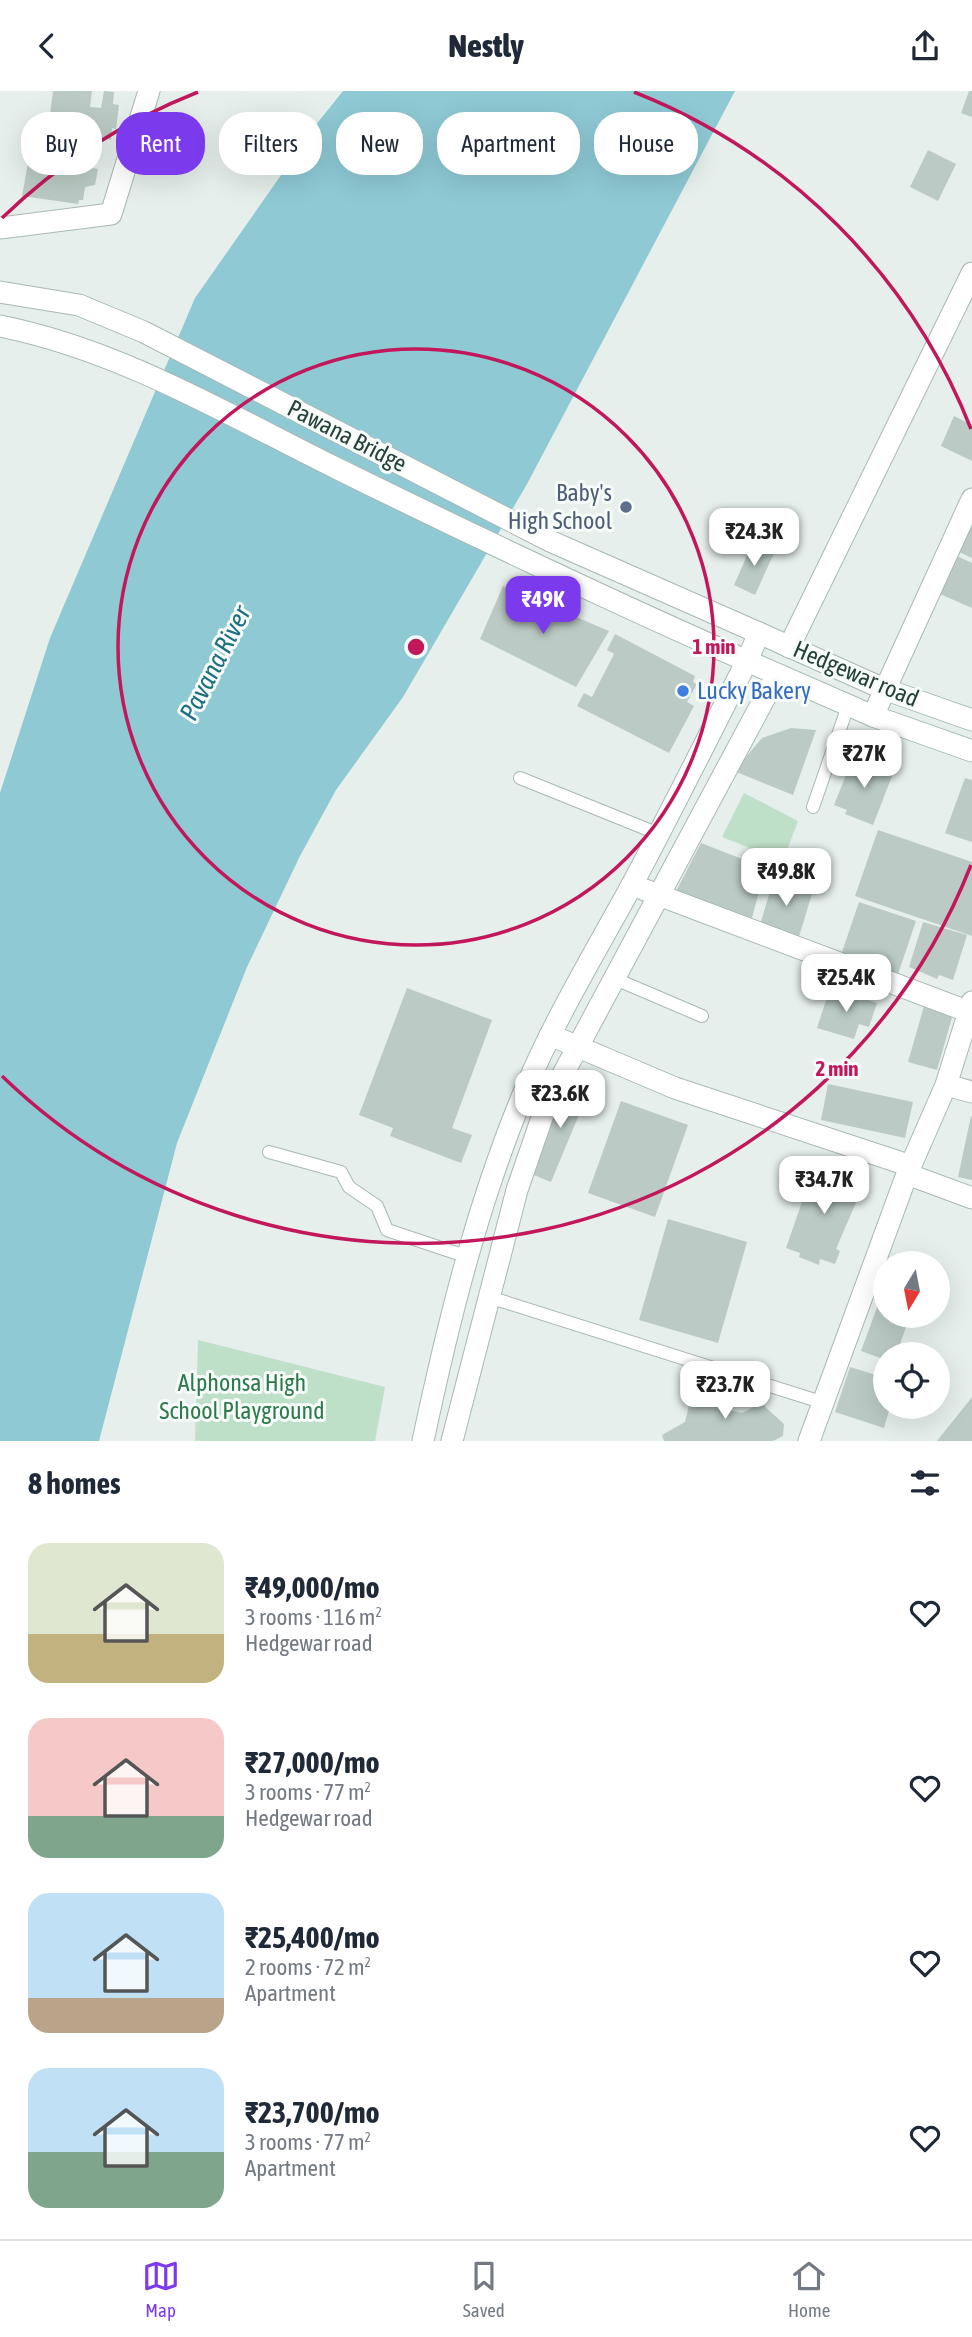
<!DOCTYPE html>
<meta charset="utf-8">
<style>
body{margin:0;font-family:"Asap Condensed",sans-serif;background:#f2f2f3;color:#1f2937;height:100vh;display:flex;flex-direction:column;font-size:26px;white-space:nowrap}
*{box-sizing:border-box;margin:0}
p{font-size:23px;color:#747a83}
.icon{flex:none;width:38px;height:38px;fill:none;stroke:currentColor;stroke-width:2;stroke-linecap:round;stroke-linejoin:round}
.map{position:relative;height:1350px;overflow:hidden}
.panel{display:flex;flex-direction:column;background:#fff;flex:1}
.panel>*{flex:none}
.banner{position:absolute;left:21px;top:21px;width:931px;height:63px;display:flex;gap:14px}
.needle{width:46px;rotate:190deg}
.controls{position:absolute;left:873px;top:1160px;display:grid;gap:14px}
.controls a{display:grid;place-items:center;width:77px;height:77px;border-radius:50%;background:#fff;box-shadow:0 7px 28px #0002;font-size:35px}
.price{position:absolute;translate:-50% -60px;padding:0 16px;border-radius:14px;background:#fff;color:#222;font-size:23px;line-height:46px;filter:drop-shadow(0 2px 4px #0008)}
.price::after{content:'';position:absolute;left:50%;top:42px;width:21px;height:16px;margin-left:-10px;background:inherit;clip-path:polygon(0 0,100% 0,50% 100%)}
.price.current{background:#7c3aed;color:#fff}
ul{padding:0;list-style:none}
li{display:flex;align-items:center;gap:21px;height:175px;padding:0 28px}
li span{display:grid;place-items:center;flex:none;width:196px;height:140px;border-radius:21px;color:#555}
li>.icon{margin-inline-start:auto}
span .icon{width:84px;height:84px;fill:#fffc;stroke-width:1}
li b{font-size:30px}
h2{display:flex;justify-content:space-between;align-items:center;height:84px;padding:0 28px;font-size:30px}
.chip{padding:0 24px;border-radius:28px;background:#fff;box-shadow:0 7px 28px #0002;font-size:24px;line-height:63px}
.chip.current{background:#7c3aed;color:#fff}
header{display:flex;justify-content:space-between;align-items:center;height:91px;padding:0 28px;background:#fff;font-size:32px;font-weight:800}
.tabs{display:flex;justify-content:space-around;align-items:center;height:98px;border-top:2px solid #e0e1e3;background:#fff;font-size:19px;color:#747a83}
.tabs a{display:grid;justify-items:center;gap:4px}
.tabs .current{color:#7c3aed}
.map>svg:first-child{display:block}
.green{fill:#bfe0c8}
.water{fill:#8ec9d4}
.building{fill:#bbcac4}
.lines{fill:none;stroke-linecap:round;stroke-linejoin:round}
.service-casing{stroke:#a8b8b2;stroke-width:14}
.minor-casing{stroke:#a8b8b2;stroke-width:23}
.tertiary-casing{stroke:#a8b8b2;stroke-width:23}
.secondary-casing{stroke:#a4bbb3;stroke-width:23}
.service{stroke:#fff;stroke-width:12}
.minor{stroke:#fff;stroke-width:21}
.tertiary{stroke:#fff;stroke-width:21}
.secondary{stroke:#fff;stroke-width:21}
.ring{fill:none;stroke:#c2185b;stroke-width:3.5}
.service-dot{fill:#5c6f8a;stroke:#f7fbf9;stroke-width:2.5}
.shop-dot{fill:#3f7fe0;stroke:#f7fbf9;stroke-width:2.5}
.labels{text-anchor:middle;stroke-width:6;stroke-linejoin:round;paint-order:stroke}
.street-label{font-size:24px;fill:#24423a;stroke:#f7fbf9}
.service-label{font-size:24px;fill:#4e5e75;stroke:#f7fbf9;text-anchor:end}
.shop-label{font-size:24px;fill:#366cbe;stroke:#f7fbf9;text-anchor:start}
.park-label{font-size:24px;fill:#2d7a4b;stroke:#f7fbf9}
.water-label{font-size:26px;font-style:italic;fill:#1c6f80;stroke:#f7fbf9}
.centre{fill:#c2185b;stroke:#f7fbf9;stroke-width:3.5}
.ring-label{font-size:21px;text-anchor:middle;font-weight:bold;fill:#c2185b;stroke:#f7fbf9;stroke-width:6;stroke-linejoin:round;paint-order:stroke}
</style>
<header><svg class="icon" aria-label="back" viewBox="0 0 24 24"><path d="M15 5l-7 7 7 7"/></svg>Nestly<svg class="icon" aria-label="share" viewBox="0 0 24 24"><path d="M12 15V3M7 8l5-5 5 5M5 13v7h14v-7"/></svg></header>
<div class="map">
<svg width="972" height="1350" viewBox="0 0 972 1350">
<rect width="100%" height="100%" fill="#e6efeb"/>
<!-- green -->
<path class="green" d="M744 702 798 730 783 770 722 746Z
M198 1249 385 1296 375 1350H195Z"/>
<!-- water -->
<path class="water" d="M343 0H735L527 393 403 606 336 699 300 765 247 876 177 1052 99 1350H0V702L50 547 195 207 319 30Z"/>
<!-- building -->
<path class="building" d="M53 0H92L90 16 101 17 104 0 114 1 113 13 119 14 116 38 112 37 111 49 84 43 85 38 65 36V41L48 39Z
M969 0H972V26L961 22Z
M928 59 956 73 938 110 910 96Z
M29 66 98 78 95 94 85 96 83 109H79L78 113 22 105Z
M954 325 972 334V370L941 355Z
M972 424V467L955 459Z
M753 451 775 460 755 504 734 494Z
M957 465 972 472V517L940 503Z
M503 495 609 540 576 596 480 548Z
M615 543 695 585 693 591 697 593 687 611 694 615 669 662 577 615 584 602 592 606 614 563 607 559Z
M791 637 816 639 793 704 734 680 762 647Z
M854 664 894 680 873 734 845 723 847 719 834 714Z
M965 687 972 689V751L945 742Z
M878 739 972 771V845L855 805Z
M701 752 765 777 750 835 673 806Z
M775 784 814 796 798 849 759 837Z
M859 811 916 830 897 886 840 867Z
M923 831 967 844 953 889 939 884 937 888 909 876Z
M407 897 492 929 452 1037 472 1044 461 1072 390 1045 393 1037 359 1024Z
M830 897 877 912 869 936 859 933 854 948 817 937Z
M924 915 953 923 937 979 908 971Z
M570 986 591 995 551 1091 529 1082Z
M828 993 913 1011 905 1047 821 1029Z
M621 1010 688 1034 655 1126 588 1102Z
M971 1025 972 1026V1089L958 1086Z
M823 1076 859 1089 855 1098 861 1100 836 1158 840 1160 835 1173 820 1168 819 1174 799 1166 800 1162 786 1157 812 1082 819 1085Z
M668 1128 747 1151 718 1252 639 1229Z
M883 1200 886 1225H910L896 1264H886V1269L861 1260Z
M850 1276 886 1287V1316H890L884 1337 835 1321Z
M709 1290 729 1299 724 1318 742 1322 761 1312 784 1333 783 1345 773 1350H664L662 1344 685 1331 692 1302 705 1303Z
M972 1306V1350H937Z"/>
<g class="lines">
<defs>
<path id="service" d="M520 687 659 743
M813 716 848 615
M613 887 702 925
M269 1061 341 1081 349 1096 377 1115 387 1139 468 1166
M489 1206 821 1311"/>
<path id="minor" d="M0 137 111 123 149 0
M789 556 972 182
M873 625 972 408
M632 794 972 922
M550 944 675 997 911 1075
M946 994 972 1001
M907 1083 972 1107
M809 1350 907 1083 946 994 972 911"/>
<path id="tertiary" d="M0 201 79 214 144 241 550 450 759 542
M0 235C121 259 230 325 340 379 474 445 609 509 747 570 709 644 672 719 633 792 596 860 555 927 525 999 478 1110 448 1232 423 1350
M452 1350 517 1099 546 1015 777 584"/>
<path id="secondary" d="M972 629 884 598 759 542 747 570 873 625 972 660"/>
</defs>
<!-- service casing -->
<use href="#service" class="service-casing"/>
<!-- minor casing -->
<use href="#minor" class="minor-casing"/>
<!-- tertiary casing -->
<use href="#tertiary" class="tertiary-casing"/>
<!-- secondary casing -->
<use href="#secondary" class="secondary-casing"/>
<!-- service -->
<use href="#service" class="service"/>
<!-- minor -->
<use href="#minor" class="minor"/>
<!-- tertiary -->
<use href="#tertiary" class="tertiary"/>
<!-- secondary -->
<use href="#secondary" class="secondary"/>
</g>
<!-- distance rings -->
<g class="ring">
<circle cx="416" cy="556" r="298"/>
<path d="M971 774A596 596 0 0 1 2 985M2 127A596 596 0 0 1 198 1M634 1A596 596 0 0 1 971 338"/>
</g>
<!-- markers -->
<circle class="service-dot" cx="626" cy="416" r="7"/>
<circle class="shop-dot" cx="683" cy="600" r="7"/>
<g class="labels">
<!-- street labels -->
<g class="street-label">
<text transform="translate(347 345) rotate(27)" y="8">Pawana Bridge</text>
<text transform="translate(856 583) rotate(23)" y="8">Hedgewar road</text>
</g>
<!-- service labels -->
<g class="service-label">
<text x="612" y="410">Baby's<tspan x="612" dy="28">High School</tspan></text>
</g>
<!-- shop labels -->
<g class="shop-label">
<text x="697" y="608">Lucky Bakery</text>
</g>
<!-- park labels -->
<g class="park-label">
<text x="242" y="1300">Alphonsa High<tspan x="242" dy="28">School Playground</tspan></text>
</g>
<!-- water labels -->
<g class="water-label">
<text transform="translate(215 572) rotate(-63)" y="9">Pavana River</text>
</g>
</g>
<circle cx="416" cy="556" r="10" class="centre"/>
<g class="ring-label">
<text x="714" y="563">1 min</text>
<text x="837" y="985">2 min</text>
</g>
</svg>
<div class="controls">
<a><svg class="needle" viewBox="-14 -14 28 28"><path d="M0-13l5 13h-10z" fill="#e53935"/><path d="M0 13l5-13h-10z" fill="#747a83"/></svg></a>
<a><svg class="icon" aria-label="locate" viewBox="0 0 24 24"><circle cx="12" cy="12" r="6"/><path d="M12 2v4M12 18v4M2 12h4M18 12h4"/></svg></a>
</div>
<b class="price" style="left:754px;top:477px">₹24.3K</b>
<b class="price current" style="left:543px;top:545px">₹49K</b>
<b class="price" style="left:864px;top:699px">₹27K</b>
<b class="price" style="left:786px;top:817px">₹49.8K</b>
<b class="price" style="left:846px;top:923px">₹25.4K</b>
<b class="price" style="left:560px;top:1039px">₹23.6K</b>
<b class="price" style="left:824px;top:1125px">₹34.7K</b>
<b class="price" style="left:725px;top:1330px">₹23.7K</b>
<div class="banner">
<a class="chip">Buy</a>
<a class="chip current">Rent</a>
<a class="chip">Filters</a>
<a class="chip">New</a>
<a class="chip">Apartment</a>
<a class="chip">House</a>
</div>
</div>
<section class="panel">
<h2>8 homes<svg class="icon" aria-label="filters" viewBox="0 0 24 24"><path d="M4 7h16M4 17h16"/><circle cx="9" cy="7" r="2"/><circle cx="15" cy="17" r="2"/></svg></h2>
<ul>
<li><span style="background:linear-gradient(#dfe7d0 65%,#c2b280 0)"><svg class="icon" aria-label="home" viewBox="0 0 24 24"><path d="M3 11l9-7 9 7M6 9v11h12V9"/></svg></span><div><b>₹49,000/mo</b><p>3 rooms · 116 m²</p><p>Hedgewar road</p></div><svg class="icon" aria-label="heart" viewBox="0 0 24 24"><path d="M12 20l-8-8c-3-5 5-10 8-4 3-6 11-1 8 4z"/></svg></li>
<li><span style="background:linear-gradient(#f6c9c9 70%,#7fa58c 0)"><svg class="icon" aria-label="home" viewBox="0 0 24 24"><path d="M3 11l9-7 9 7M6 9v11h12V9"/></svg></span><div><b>₹27,000/mo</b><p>3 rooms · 77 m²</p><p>Hedgewar road</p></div><svg class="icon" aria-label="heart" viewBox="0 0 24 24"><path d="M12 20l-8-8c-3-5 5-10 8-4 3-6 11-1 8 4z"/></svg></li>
<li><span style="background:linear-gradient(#bfe0f5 75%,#b9a48a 0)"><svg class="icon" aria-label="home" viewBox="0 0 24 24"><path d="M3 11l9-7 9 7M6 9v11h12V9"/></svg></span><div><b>₹25,400/mo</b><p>2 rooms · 72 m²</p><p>Apartment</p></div><svg class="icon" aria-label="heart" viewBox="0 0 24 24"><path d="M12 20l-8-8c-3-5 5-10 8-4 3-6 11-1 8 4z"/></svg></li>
<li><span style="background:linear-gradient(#bfe0f5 60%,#7fa58c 0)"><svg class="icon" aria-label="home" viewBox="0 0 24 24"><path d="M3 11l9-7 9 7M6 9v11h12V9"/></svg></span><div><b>₹23,700/mo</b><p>3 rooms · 77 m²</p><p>Apartment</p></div><svg class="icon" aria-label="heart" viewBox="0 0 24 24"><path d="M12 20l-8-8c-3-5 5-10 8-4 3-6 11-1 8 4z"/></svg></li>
</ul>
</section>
<nav class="tabs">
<a class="current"><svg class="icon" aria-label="map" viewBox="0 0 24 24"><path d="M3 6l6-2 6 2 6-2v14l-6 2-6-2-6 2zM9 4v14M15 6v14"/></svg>Map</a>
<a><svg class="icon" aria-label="saved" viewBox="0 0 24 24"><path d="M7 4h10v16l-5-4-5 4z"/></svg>Saved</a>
<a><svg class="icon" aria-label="home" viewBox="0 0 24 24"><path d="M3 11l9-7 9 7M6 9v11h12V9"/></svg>Home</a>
</nav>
